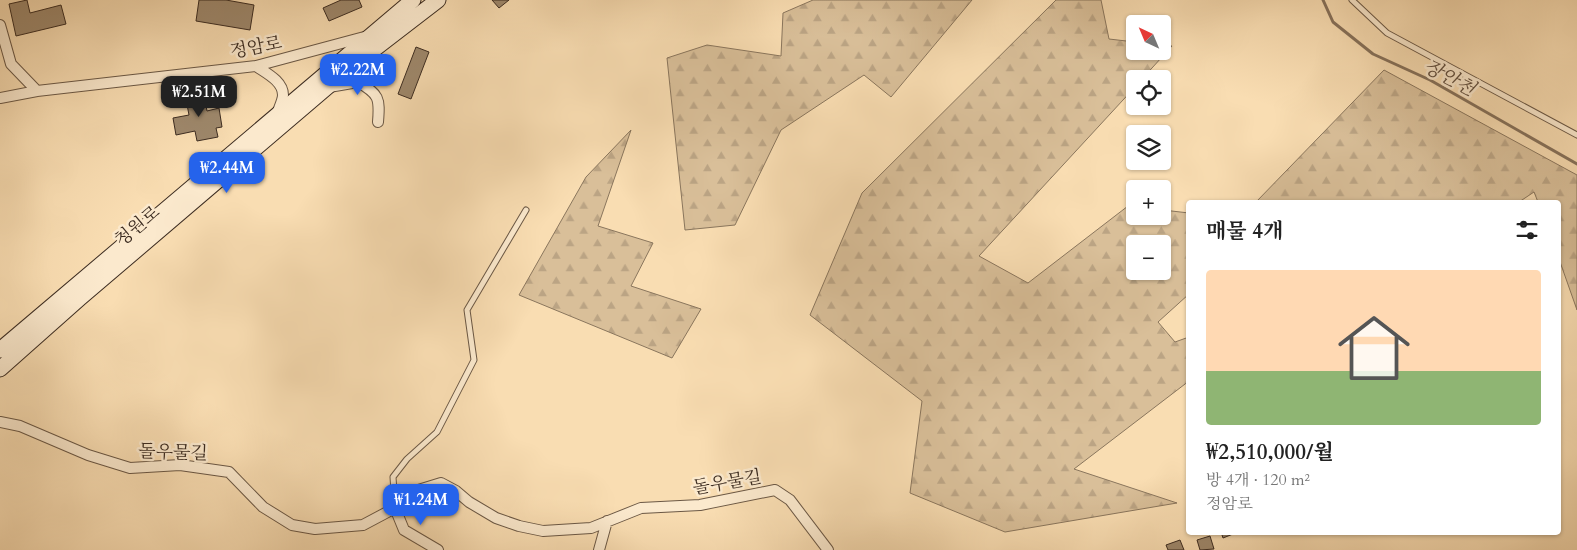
<!DOCTYPE html>
<html lang="ko">
<meta charset="utf-8">
<style>
body{margin:0;font-family:Cardo,"Noto Serif KR",serif;background:#f6f6f6;color:#222;height:100vh;display:flex;flex-direction:column;font-size:19px;white-space:nowrap}
*{box-sizing:border-box;margin:0}
p{font-size:16px;color:#767676}
.icon{flex:none;width:28px;height:28px;fill:none;stroke:currentColor;stroke-width:2;stroke-linecap:round;stroke-linejoin:round}
.map{position:relative;flex:1;overflow:hidden}
.sheet{position:absolute;left:1186px;top:200px;width:375px;height:335px;display:flex;flex-direction:column;background:#fff;border-radius:5px;box-shadow:0 1px 4px #0004}
.sheet>*{flex:none}
.needle{width:32px;rotate:316deg}
.tools{position:absolute;left:1126px;top:15px;display:grid;gap:10px}
.tools a{display:grid;place-items:center;width:45px;height:45px;border-radius:5px;background:#fff;box-shadow:0 1px 4px #0004;font-size:25px}
.price{position:absolute;translate:-50% -42px;padding:0 11px;border-radius:10px;background:#2563eb;color:#fff;font-size:16px;line-height:32px;filter:drop-shadow(0 1px 2px #0008)}
.price::after{content:'';position:absolute;left:50%;top:30px;width:15px;height:11px;margin-left:-8px;background:inherit;clip-path:polygon(0 0,100% 0,50% 100%)}
.price.current{background:#222;color:#fff}
ul{padding:0;list-style:none}
li{display:grid;align-content:center;gap:10px;height:265px;padding:0 20px}
li span{display:grid;place-items:center;height:155px;border-radius:5px;color:#555}
li>.icon{margin-inline-start:auto}
span .icon{width:90px;height:90px;fill:#fffc;stroke-width:1}
li b{font-size:21px}
h2{display:flex;justify-content:space-between;align-items:center;height:60px;padding:0 20px;font-size:21px}
.map>svg:first-child{display:block}
.forest{fill:url(#forest-firs);stroke:#8a765d;fill-rule:evenodd}
.lines{fill:none;stroke-linecap:round;stroke-linejoin:round}
.stream{stroke:#87725b;stroke-width:3}
.building{fill:#9e886c;stroke:#3c2c21}
.lane-casing{stroke:#6b5845;stroke-width:7}
.street-casing{stroke:#6b5845;stroke-width:12}
.secondary-casing{stroke:#3c2c21;stroke-width:17}
.lane{stroke:#fbe9cd;stroke-width:5}
.street{stroke:#fbe9cd;stroke-width:10}
.secondary{stroke:#fbe9cd;stroke-width:15}
.labels{text-anchor:middle;stroke-width:5;stroke-linejoin:round;paint-order:stroke}
.street-label{font-size:18px;fill:#3c2c21;stroke:#fbe9cd}
.water-label{font-size:19px;font-style:italic;fill:#624f3e;stroke:#fbe9cd}
</style>
<div class="map">
<svg width="1577" height="550" viewBox="0 0 1577 550">
<defs>
<pattern id="forest-firs" width="22" height="20" patternUnits="userSpaceOnUse" patternTransform="scale(1.25)"><rect width="22" height="20" fill="#d9bf99"/><path d="M5 1l3.5 6h-7zM16 11l3.5 6h-7z" fill="#bba484"/></pattern>
</defs>
<rect width="100%" height="100%" fill="#f9ddb2"/>
<filter id="stains"><feTurbulence type="fractalNoise" baseFrequency=".004" numOctaves="4"/><feColorMatrix values="0 0 0 0 .2 0 0 0 0 .09 0 0 0 0 .02 0 0 0 .5 -.17"/></filter>
<radialGradient id="worn" r=".72"><stop offset=".6" stop-color="#630" stop-opacity="0"/><stop offset="1" stop-color="#630" stop-opacity=".3"/></radialGradient>
<!-- forest -->
<path class="forest" d="M813 0H972L891 97 864 75 781 130 735 225 685 230 667 58 707 45 781 56 783 13Z
M1056 0H1101L1109 39 1135 42V51H1162L1163 45 1172 46 1142 79H1135V87L979 256 1028 283 1128 206 1135 207V216H1162L1163 210 1189 213V294L1158 322 1175 342 1189 337V381L1074 469 1177 503 1005 532 910 493 922 401 810 315 862 193ZM1135 244H1162V271H1135Z
M1384 70 1577 175V310L1559 259V202H1538L1534 192 1519 202H1256Z
M631 130 598 226 653 243 631 286 701 309 672 358 519 295 586 177Z"/>
<g class="lines">
<!-- stream -->
<path class="stream" d="M1323 0 1333 22 1373 54 1430 80 1577 164"/>
</g>
<!-- building -->
<path class="building" d="M27 0 30 13 61 5 66 24 16 36 9 4Z
M199 0H226L254 5 250 30 196 21Z
M341 0H359L362 7 329 21 323 8Z
M492 0H509L499 8Z
M416 47 429 52 411 99 398 94Z
M203 90 207 111 219 108 222 127 216 128 218 137 197 141 195 131 176 135 173 118 189 115 185 94Z
M1221 532H1238L1223 538Z
M1210 536 1214 549 1200 550 1197 540Z
M1180 540 1184 550H1168L1166 545Z"/>
<g class="lines">
<defs>
<path id="lane" d="M1352 0 1387 33 1577 135
M395 507 393 477 407 459 437 432 474 360 467 310 526 210"/>
<path id="street" d="M0 25 11 64 37 91
M256 66C266 73 283 81 283 95 283 100 279 108 277 114
M329 87 358 82C379 94 380 98 378 122
M0 98 37 91 256 66 368 36
M0 422 20 426 88 455 130 468 180 465 229 472 263 507 292 525 315 529 363 525 395 508 415 491 441 483 456 491 469 502 496 518 519 526 543 531 591 528 641 508 700 505 775 490 790 500 828 550
M395 508 404 530 438 550
M599 550 607 521"/>
<path id="secondary" d="M0 350 413 0
M0 369 80 298 347 70 438 0"/>
</defs>
<!-- lane casing -->
<use href="#lane" class="lane-casing"/>
<!-- street casing -->
<use href="#street" class="street-casing"/>
<!-- secondary casing -->
<use href="#secondary" class="secondary-casing"/>
<!-- lane -->
<use href="#lane" class="lane"/>
<!-- street -->
<use href="#street" class="street"/>
<!-- secondary -->
<use href="#secondary" class="secondary"/>
</g>
<g class="labels">
<!-- street labels -->
<g class="street-label">
<text transform="translate(256 47) rotate(-11)" y="6">정암로</text>
<text transform="translate(137 226) rotate(-40)" y="6">청원로</text>
<text transform="translate(173 452) rotate(2)" y="6">돌우물길</text>
<text transform="translate(727 482) rotate(-10)" y="6">돌우물길</text>
</g>
<!-- water labels -->
<g class="water-label">
<text transform="translate(1450 77) rotate(28)" y="7">장안천</text>
</g>
</g>
<rect width="100%" height="100%" filter="url(#stains)"/>
<rect width="100%" height="100%" fill="url(#worn)"/>
</svg>
<div class="tools">
<a><svg class="needle" viewBox="-14 -14 28 28"><path d="M0-13l5 13h-10z" fill="#e53935"/><path d="M0 13l5-13h-10z" fill="#767676"/></svg></a>
<a><svg class="icon" aria-label="locate" viewBox="0 0 24 24"><circle cx="12" cy="12" r="6"/><path d="M12 2v4M12 18v4M2 12h4M18 12h4"/></svg></a>
<a><svg class="icon" aria-label="layers" viewBox="0 0 24 24"><path d="M12 4l9 5-9 5-9-5zM3 14l9 5 9-5"/></svg></a>
<a>+</a>
<a>−</a>
</div>
<b class="price" style="left:358px;top:96px">₩2.22M</b>
<b class="price current" style="left:199px;top:118px">₩2.51M</b>
<b class="price" style="left:227px;top:194px">₩2.44M</b>
<b class="price" style="left:421px;top:526px">₩1.24M</b>
<section class="sheet">
<h2>매물 4개<svg class="icon" aria-label="filters" viewBox="0 0 24 24"><path d="M4 7h16M4 17h16"/><circle cx="9" cy="7" r="2"/><circle cx="15" cy="17" r="2"/></svg></h2>
<ul>
<li><span style="background:linear-gradient(#ffd9b3 65%,#8fb573 0)"><svg class="icon" aria-label="home" viewBox="0 0 24 24"><path d="M3 11l9-7 9 7M6 9v11h12V9"/></svg></span><div><b>₩2,510,000/월</b><p>방 4개 · 120 m²</p><p>정암로</p></div></li>
</ul>
</section>
</div>
